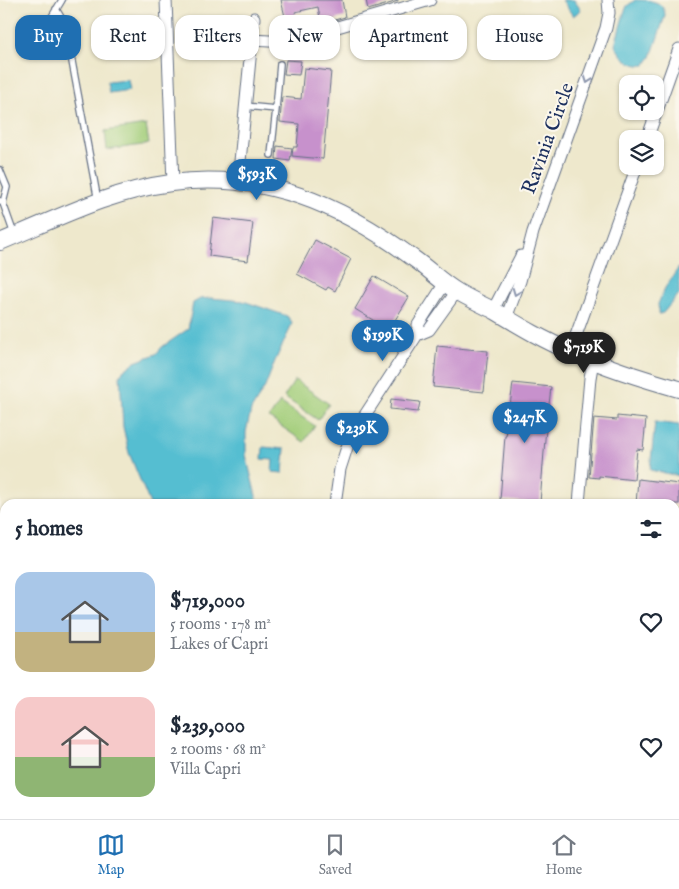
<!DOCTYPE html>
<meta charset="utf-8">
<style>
body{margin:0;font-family:"IM FELL English",serif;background:#f2f2f3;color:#1f2937;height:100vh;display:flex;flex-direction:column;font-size:19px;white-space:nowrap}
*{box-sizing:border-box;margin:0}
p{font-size:16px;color:#747a83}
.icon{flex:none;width:28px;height:28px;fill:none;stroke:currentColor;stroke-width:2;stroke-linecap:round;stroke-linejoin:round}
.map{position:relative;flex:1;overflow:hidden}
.panel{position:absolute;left:0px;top:499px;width:680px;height:321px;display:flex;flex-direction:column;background:#fff;border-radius:15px 15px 0 0;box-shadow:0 1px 4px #0004}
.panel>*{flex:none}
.guide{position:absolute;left:15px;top:15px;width:650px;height:45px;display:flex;gap:10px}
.controls{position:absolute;left:619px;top:75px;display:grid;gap:10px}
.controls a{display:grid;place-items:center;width:45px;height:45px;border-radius:10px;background:#fff;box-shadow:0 1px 4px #0004;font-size:25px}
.price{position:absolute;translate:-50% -42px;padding:0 11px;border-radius:18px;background:#1f6fb2;color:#fff;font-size:16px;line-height:32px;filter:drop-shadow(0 1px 2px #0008)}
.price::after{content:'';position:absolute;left:50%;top:30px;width:15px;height:11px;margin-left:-8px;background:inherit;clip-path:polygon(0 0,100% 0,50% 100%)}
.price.active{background:#222;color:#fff}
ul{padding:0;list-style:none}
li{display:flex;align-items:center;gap:15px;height:125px;padding:0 15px}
li span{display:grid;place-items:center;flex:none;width:140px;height:100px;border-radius:15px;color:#555}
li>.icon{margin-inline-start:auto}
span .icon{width:60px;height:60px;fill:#fffc;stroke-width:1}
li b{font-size:21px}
h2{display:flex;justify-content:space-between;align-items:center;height:60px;padding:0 15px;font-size:21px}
.tag{padding:0 18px;border-radius:15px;background:#fff;box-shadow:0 1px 4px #0004;font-size:18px;line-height:45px}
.tag.active{background:#1f6fb2;color:#fff}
.tabs{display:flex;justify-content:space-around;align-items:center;height:70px;border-top:1px solid #e0e1e3;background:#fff;font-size:14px;color:#747a83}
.tabs a{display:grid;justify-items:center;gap:2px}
.tabs .active{color:#1f6fb2}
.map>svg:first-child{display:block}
.green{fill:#a2cd79;stroke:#5e7e6c}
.water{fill:#54bed1;stroke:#387698}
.building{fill:#c791cc}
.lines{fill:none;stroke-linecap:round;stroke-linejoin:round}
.lane-casing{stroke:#657084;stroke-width:8}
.street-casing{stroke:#657084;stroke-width:13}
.secondary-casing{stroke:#657084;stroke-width:18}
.lane{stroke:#fff;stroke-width:5.5}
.street{stroke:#fff;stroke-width:11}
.secondary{stroke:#fff;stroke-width:16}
.oneway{stroke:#8d97ae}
.labels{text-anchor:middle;stroke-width:4;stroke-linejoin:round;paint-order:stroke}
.street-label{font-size:20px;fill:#1b2f5e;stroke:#fbf7ec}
</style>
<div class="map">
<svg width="679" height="819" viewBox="0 0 679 819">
<rect width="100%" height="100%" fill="#fbf7ec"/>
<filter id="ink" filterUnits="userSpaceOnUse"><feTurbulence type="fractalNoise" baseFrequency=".02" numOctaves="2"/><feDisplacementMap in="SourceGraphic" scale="10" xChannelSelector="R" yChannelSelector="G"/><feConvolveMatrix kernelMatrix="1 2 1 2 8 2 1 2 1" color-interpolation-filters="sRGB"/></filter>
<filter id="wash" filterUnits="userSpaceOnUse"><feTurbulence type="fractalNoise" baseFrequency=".0096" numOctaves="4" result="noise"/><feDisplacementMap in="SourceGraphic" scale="20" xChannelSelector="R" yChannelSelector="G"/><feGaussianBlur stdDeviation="1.12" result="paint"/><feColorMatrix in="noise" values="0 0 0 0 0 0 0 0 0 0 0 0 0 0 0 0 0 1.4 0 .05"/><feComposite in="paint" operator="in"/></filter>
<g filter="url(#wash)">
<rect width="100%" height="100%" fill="#eee8cc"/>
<!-- green -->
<path class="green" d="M146 125 149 144 107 150 105 131Z
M295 380 329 404 318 420 284 397Z
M280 402 315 426 304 442 269 418Z
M0 669 5 670V788L0 787Z
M675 673H679V819H305L268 815H675Z"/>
<!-- water -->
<path class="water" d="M562 0H574L581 10 573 16Z
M635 0C648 0 665 0 665 16L651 57 645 65C631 67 621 57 615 45L624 13 627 6Z
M128 80 130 90 109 93 107 82Z
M679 267V294L663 313 659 314 658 304 665 288Z
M211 298 243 301 287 316 292 322 290 329 275 361 265 387 251 410 246 432V455L258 504H150L129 453 123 427 120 375 123 371 135 362 156 354 162 347 188 329 193 303 200 299Z
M655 422 679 425V476L650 470Z
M263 447 285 449 283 473 272 472 273 460 262 459Z
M0 732 5 733V771L0 770Z"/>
<g id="blocks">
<!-- building -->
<path class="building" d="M281 0H342L345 17 321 24 318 7 295 12 296 16 294 17 297 31 282 34 279 23 286 21Z
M366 0H398V1L368 10Z
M286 60 301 61 299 75 284 74Z
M304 68 331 71 323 159 292 156 293 147H297L299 124 280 122 282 97 301 99Z
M277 146 292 148 290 161 276 159Z
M213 218 253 223 248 261 209 256Z
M315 240 351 259 335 291 328 287 326 290 297 274Z
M374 276 409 297 389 330 355 309Z
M437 346 488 351 484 392 433 387Z
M513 383 551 387 545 439 540 503 500 500 505 436H506Z
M391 399 420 402 418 412 390 409Z
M617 416 646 419 643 450 637 449 634 480 599 476V478L589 477 594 418 617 420Z
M638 479 679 484V504H636Z"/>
</g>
</g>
<g filter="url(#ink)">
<use href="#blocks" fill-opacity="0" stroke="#657084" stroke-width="1"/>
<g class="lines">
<defs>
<path id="lane" d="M56 9 65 24 98 201
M37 41 62 0
M245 106 276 109 280 64
M271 155 276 109
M0 170 7 187 3 203 0 201
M3 203 14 234"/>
<path id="street" d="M166 0 173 183
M252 40 286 42 430 0
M647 139 679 49
M238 182 254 18
M493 310 521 256
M506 318 520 281 533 232 606 28 609 13 608 0
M417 335 429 330 457 291
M570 352 637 166
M335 504 340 469 350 438 417 335 418 325 445 283
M579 504 590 378 593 361
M675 542 679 543
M675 619 679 605"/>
<path id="secondary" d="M0 242C56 219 110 191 171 183 264 171 340 204 413 258 429 269 442 283 458 292 470 299 483 305 495 311 520 326 545 341 572 352 606 367 643 379 679 389"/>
</defs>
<!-- lane casing -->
<use href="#lane" class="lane-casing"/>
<!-- street casing -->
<use href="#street" class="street-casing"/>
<!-- secondary casing -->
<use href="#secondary" class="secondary-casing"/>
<!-- lane -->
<use href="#lane" class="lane"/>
<!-- street -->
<use href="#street" class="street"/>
<!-- secondary -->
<use href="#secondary" class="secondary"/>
</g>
<!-- one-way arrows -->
<defs><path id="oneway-chevron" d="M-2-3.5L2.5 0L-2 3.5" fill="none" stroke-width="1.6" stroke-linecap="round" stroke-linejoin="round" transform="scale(1.25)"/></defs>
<g class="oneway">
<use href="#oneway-chevron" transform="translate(588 80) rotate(110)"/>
<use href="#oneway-chevron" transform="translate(516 292) rotate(111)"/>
</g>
</g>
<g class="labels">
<!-- street labels -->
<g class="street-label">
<text transform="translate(547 138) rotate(-70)" y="7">Ravinia Circle</text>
</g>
</g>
</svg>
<div class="controls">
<a><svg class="icon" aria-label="locate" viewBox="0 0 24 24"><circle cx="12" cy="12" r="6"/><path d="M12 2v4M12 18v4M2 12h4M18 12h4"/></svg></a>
<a><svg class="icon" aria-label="layers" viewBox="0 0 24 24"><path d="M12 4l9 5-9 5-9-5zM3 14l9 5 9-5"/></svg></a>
</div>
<b class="price" style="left:257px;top:201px">$593K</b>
<b class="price" style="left:383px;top:362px">$199K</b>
<b class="price active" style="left:584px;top:374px">$719K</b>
<b class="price" style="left:525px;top:444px">$247K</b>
<b class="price" style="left:357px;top:455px">$239K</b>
<div class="guide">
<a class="tag active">Buy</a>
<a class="tag">Rent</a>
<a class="tag">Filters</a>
<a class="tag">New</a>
<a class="tag">Apartment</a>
<a class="tag">House</a>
</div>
<section class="panel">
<h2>5 homes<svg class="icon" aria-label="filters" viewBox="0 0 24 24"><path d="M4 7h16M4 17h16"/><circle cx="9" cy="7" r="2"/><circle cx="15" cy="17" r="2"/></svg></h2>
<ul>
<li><span style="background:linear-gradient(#a9c7e8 60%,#c2b280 0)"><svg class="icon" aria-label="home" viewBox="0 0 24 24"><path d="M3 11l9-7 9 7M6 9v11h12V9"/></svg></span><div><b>$719,000</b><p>5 rooms · 178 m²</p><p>Lakes of Capri</p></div><svg class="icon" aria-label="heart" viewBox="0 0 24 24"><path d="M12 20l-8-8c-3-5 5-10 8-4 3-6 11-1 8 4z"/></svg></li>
<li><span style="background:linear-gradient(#f6c9c9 60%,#8fb573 0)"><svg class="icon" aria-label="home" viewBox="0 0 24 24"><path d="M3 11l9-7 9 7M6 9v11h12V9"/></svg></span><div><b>$239,000</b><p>2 rooms · 68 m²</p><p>Villa Capri</p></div><svg class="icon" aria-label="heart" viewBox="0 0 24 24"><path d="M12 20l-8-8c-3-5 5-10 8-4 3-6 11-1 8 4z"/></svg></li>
</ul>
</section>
</div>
<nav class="tabs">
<a class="active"><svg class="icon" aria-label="map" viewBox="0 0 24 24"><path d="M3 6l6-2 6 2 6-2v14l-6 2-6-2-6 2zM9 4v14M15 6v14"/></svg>Map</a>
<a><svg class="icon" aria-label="saved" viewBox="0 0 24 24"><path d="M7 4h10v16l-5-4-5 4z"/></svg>Saved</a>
<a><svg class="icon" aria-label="home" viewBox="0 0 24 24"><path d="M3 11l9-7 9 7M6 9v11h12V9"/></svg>Home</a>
</nav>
